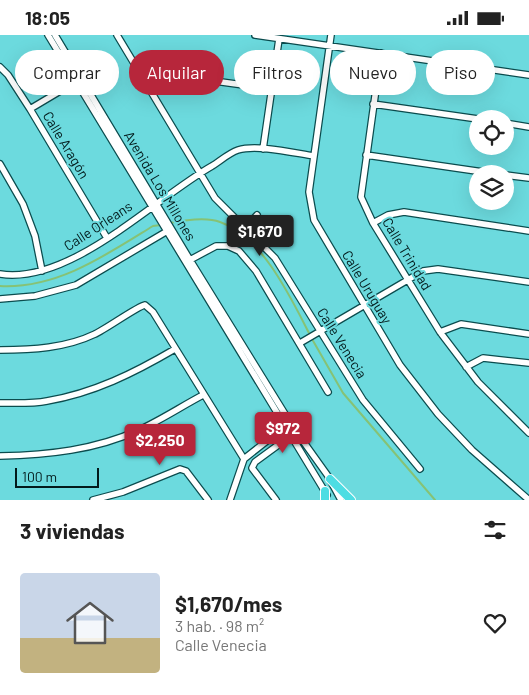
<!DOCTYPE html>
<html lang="es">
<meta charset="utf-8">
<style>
body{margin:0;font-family:Barlow,sans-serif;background:#f2f2f2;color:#222;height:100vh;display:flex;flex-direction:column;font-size:19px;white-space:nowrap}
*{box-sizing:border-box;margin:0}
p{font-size:16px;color:#767676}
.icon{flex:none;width:28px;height:28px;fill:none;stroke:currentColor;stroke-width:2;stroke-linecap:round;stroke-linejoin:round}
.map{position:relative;height:465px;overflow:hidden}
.side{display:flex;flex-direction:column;background:#fff;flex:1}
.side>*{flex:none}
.guide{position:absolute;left:15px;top:15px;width:500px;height:45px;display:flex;gap:10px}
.tools{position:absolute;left:469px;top:75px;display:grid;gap:10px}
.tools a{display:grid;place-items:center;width:45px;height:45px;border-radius:50%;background:#fff;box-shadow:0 5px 20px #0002;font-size:25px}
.scale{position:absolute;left:15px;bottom:12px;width:84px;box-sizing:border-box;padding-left:5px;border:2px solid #021a1b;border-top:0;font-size:14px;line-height:18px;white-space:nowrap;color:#021a1b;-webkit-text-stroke:4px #6cdade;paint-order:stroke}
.price{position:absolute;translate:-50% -42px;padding:0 11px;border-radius:5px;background:#b7263b;color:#fff;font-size:16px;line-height:32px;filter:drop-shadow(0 1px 2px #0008)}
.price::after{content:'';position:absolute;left:50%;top:30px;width:15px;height:11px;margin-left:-8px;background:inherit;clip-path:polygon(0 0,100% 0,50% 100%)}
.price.active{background:#222;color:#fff}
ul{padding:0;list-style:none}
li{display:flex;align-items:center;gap:15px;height:125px;padding:0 20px}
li+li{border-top:1px solid #e0e0e0}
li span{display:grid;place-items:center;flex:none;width:140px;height:100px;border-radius:5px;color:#555}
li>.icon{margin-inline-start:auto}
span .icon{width:60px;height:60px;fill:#fffc;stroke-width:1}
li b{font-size:21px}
h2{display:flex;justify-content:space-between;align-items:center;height:60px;padding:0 20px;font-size:21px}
.tag{padding:0 18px;border-radius:22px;background:#fff;box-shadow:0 5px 20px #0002;font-size:18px;line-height:45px}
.tag.active{background:#b7263b;color:#fff}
.status{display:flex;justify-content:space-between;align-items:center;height:35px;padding:0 25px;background:#fff;direction:ltr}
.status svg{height:14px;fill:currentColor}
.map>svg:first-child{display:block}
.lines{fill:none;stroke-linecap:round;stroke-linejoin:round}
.stream{stroke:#86c275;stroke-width:2}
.minor-casing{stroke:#0b4c4e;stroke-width:8}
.highway-casing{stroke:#fff;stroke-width:10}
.minor{stroke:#fff;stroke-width:5.5}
.highway{stroke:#4ddde3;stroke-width:8}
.labels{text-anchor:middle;stroke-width:4;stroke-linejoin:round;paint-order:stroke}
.street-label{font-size:14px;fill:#021a1b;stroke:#6cdade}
</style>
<div class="status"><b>18:05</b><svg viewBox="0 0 49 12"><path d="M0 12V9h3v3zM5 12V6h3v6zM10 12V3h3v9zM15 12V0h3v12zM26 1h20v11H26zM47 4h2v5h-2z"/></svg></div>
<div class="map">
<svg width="529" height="465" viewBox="0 0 529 465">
<rect width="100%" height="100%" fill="#6cdade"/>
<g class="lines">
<!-- stream -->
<path class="stream" d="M170 188C185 185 207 182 220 187 262 201 291 263 310 300
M0 251C57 254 106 220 153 191L161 190
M312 304 343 358 435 465"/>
<defs>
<path id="minor" d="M48 0 327 460
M55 0 190 225 293 392 328 441 341 465
M117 0 215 163 275 223 363 365 420 434
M255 0 529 40
M331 0 309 157 314 185 400 330 438 379 472 415 529 465
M381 18 361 162 373 188 440 297 478 347 529 398
M0 32 8 40 30 74 107 203
M147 51 162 43 178 41 272 54
M373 69 478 84
M30 74 77 46
M505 88 529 92
M263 114 279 4
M366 120 497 139
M0 129 23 169 35 201 42 236
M505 140 529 143
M373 188 388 180 404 177 529 196
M246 192 257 180
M188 226 216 211H228L239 216 256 236 328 357
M0 239C70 250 154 164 212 131 220 126 229 118 238 115 257 109 294 118 314 121
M0 264 35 261 76 250 169 195
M440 297 461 289 529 299
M300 308 423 236 438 234 529 247
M0 315C32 315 66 313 95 299 106 294 138 271 145 270L153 277 244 424
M466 332 483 323 529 328
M0 368C15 368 32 369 47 366 94 358 134 338 175 314
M0 421C48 420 95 415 139 395 161 385 182 371 203 360
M93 465 123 457 180 434 186 436 208 465
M230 465 244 424 278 397 288 395
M276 465 252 433 255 427 285 405 289 394"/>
<path id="highway" d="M330 444 351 465
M325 465V456"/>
</defs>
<!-- minor casing -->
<use href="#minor" class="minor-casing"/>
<!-- highway casing -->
<use href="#highway" class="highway-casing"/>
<!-- minor -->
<use href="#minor" class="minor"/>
<!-- highway -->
<use href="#highway" class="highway"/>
</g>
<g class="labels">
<!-- street labels -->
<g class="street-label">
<text transform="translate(66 110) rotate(59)" y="5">Calle Aragón</text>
<text transform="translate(160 151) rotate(59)" y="5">Avenida Los Millones</text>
<text transform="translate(98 191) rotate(-33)" y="5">Calle Orleans</text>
<text transform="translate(407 219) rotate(59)" y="5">Calle Trinidad</text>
<text transform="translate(367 252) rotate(59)" y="5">Calle Uruguay</text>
<text transform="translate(342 308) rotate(58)" y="5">Calle Venecia</text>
</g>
</g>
</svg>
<div class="tools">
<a><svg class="icon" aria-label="locate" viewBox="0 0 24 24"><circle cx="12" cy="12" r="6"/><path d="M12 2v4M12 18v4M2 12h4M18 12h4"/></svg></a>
<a><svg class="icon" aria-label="layers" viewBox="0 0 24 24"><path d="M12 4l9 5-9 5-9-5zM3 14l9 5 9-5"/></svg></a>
</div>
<div class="scale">100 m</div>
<b class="price active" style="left:260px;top:222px">$1,670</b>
<b class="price" style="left:283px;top:419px">$972</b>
<b class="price" style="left:160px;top:431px">$2,250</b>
<div class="guide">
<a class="tag">Comprar</a>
<a class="tag active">Alquilar</a>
<a class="tag">Filtros</a>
<a class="tag">Nuevo</a>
<a class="tag">Piso</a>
</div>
</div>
<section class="side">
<h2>3 viviendas<svg class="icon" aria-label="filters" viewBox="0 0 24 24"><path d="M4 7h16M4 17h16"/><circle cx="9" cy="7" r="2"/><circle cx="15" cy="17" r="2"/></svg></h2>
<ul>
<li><span style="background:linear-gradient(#c9d6e8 65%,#c2b280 0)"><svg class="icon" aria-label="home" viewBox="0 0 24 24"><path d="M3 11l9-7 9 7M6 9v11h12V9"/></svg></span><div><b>$1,670/mes</b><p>3 hab. · 98 m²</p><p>Calle Venecia</p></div><svg class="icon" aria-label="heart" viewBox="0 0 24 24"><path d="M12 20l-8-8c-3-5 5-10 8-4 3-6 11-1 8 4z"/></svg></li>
</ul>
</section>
